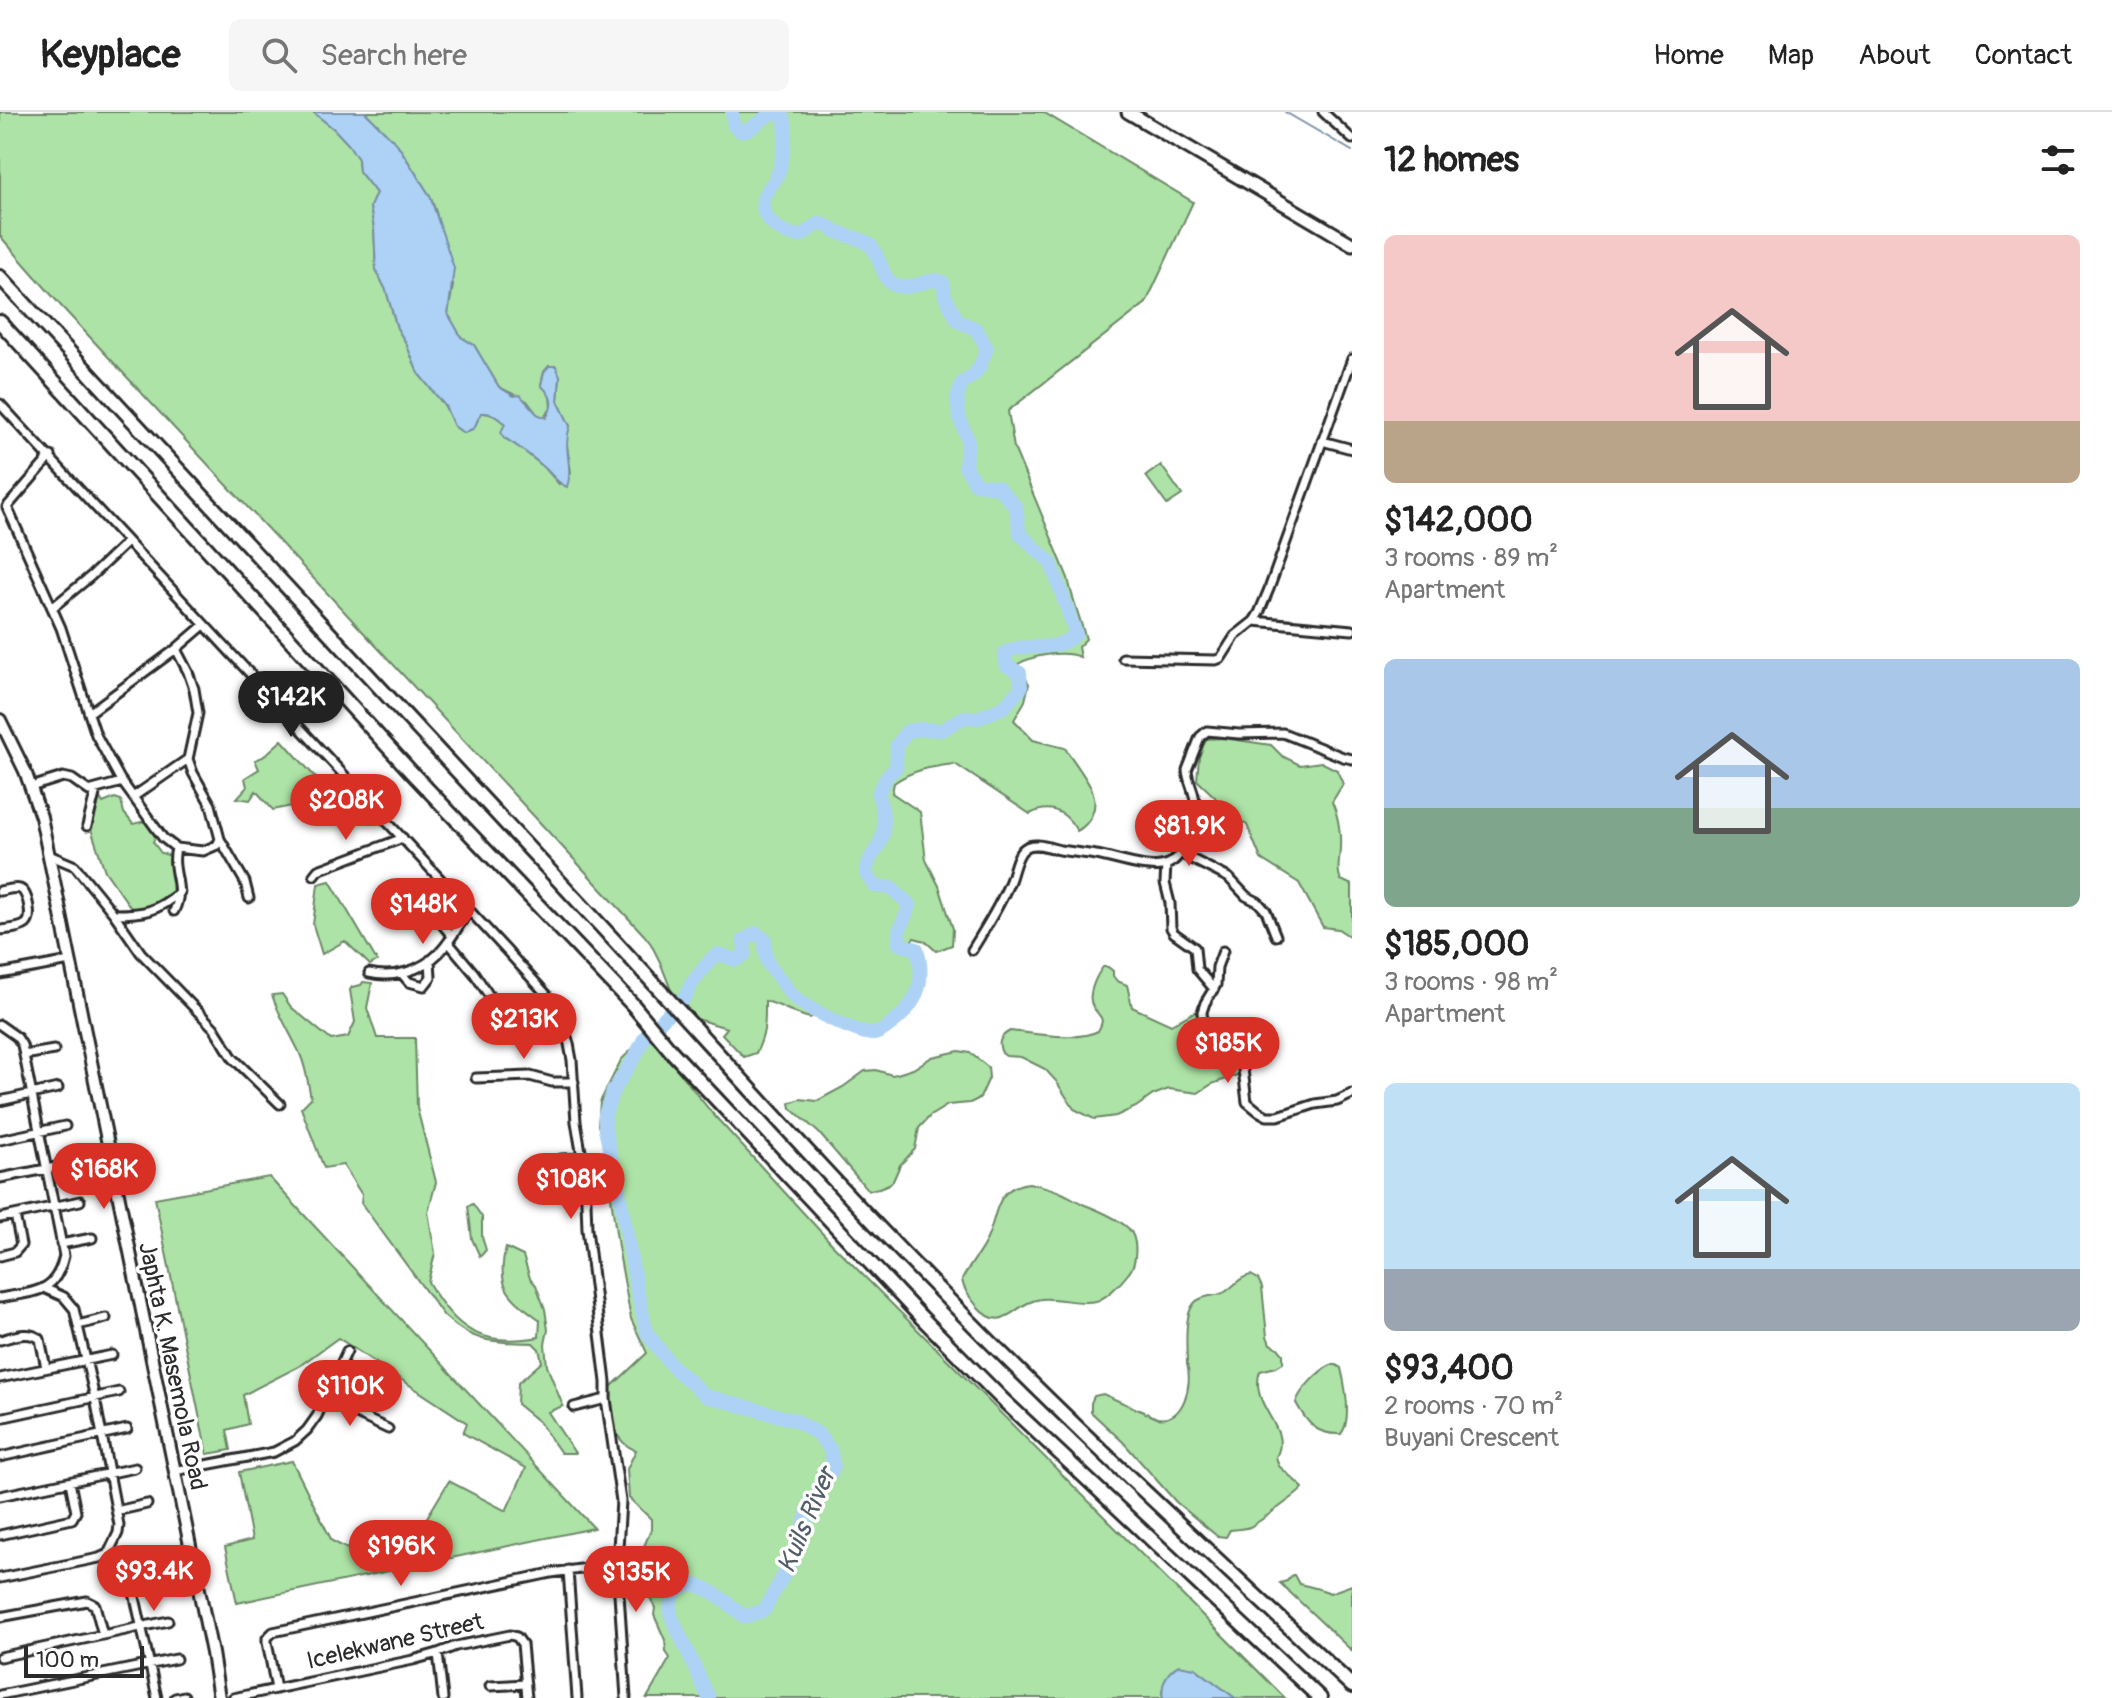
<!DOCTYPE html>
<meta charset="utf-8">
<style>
body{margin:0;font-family:Pangolin,sans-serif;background:#f6f6f6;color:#222;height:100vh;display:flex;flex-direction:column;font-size:30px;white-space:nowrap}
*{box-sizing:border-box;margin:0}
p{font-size:26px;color:#767676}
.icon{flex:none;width:44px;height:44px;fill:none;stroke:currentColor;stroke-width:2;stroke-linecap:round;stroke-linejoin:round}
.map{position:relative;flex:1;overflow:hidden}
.drawer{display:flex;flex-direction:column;background:#fff;width:760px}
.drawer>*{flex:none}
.scale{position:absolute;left:24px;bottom:20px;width:120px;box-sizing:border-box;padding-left:8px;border:4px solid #2b2b2b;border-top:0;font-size:22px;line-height:28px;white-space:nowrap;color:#2b2b2b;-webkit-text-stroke:6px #fff;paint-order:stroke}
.price{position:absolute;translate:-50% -68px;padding:0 18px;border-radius:28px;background:#d93025;color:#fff;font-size:26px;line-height:52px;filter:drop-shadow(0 2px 4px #0008)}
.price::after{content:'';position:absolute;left:50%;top:48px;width:24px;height:18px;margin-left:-12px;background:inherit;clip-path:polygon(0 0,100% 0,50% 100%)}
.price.selected{background:#222;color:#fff}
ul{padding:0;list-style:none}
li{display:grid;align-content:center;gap:16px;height:424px;padding:0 32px}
li span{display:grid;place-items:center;height:248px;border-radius:12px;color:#555}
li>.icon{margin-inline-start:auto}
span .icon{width:144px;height:144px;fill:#fffc;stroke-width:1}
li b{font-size:34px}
h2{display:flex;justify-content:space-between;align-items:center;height:96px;padding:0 32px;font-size:34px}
header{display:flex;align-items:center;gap:48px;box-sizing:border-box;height:112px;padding:0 40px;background:#fff;border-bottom:2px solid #e0e0e0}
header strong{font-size:38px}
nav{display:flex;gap:44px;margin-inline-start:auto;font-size:28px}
.search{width:560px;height:72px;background:#f6f6f6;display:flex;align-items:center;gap:20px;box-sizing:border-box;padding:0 28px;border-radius:12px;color:#767676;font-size:30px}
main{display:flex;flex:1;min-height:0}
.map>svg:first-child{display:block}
.green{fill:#ade3a6;stroke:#6c8768;stroke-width:2}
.water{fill:#add2f6;stroke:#798fa5;stroke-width:2}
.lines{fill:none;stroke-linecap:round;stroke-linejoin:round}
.stream{stroke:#798fa5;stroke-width:2}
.river{stroke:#add2f6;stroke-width:14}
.minor-casing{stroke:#2b2b2b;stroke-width:13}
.secondary-casing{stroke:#2b2b2b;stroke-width:16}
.primary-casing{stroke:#2b2b2b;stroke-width:17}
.motorway-casing{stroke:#2b2b2b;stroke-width:18}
.minor{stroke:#fff;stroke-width:7}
.secondary{stroke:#fff;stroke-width:10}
.primary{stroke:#fff;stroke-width:11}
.motorway{stroke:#fff;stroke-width:12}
.labels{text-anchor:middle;stroke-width:7;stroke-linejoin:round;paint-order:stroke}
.street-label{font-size:24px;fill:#2b2b2b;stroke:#fff}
.water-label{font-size:26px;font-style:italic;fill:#525d68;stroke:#fff}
</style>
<header>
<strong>Keyplace</strong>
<div class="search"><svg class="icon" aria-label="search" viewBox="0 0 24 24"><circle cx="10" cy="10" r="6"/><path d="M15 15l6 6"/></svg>Search here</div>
<nav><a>Home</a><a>Map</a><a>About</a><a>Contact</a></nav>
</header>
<main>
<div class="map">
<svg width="1352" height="1586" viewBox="0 0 1352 1586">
<rect width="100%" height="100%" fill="#fff"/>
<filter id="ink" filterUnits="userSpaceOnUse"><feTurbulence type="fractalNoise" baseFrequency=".0125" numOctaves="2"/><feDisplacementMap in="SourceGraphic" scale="16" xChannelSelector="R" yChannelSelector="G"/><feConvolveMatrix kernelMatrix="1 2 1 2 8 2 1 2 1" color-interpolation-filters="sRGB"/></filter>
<g filter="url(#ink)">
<!-- green -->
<path class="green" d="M0 0H313L334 17 349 33 358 47 359 59 376 81 370 95 374 116 376 158 386 178 397 216 406 231 418 261 445 294 454 314 464 321 474 316 481 301C491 300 498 306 505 312L504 326 513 330 545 356 559 372 571 361 566 327 570 314 558 289 560 264 549 254 544 260 541 273 550 282 551 297 543 306 537 302 527 289 499 275 474 233 461 225 448 202 453 173 436 100 430 84 397 32 365 0H1043L1193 90 1146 191 1008 299 1014 336 1068 466 1071 479 1086 527 1078 535 1080 545C1063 538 1034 543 1018 552L1029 572 1025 589 1014 608 1033 628 1065 636C1072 647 1090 670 1093 681 1098 696 1090 712 1077 719 1066 700 1051 691 1030 702L955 652C932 655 913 657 894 671L892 681 920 700 926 748 939 774 953 817 952 833 936 839 925 829 914 826 908 833 917 837C925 867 918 890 894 910 888 915 880 922 872 922 856 922 833 908 820 900L810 906C793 902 782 893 765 889 765 911 766 921 756 941L744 945 722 922 727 916 697 907 671 878 660 850 651 832 644 823 62 195 0 124Z
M1161 353 1182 383 1167 393 1146 364Z
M1223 626 1271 633 1282 644 1300 653 1321 650 1337 658 1343 672 1332 690C1338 703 1341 721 1340 735 1340 747 1336 758 1341 768L1352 773V826L1338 817 1323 815 1299 771 1261 747 1247 713 1222 699 1215 685 1197 668 1199 645 1206 627Z
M282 628 316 666 311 671 326 687 273 698 256 679 250 688 237 686 247 675 245 666 259 657 255 648 263 645Z
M98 683 103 691 115 686 121 688 124 701 133 712 145 709 157 722 153 730 161 741 171 744 174 762 172 780 136 803 105 759 90 714Z
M330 769 377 849 370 853 345 829 322 842 313 813 318 772Z
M1103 855H1108L1113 859V864L1117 869 1127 873 1132 895 1171 913 1194 900 1200 902 1206 935 1215 941 1237 949 1241 953 1238 963 1212 972 1198 981 1169 977 1153 983 1136 995 1116 1004 1094 1007 1074 997 1056 969 1045 957 1021 945 1006 944 1002 941C997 931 1000 924 1010 919 1032 921 1078 930 1098 919 1106 905 1100 906 1093 895 1086 884 1096 864 1103 855Z
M363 870 372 871 367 896 377 926H415L417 996 436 1070 428 1100 435 1141 428 1170C457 1219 481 1235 539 1225L540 1208C510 1185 495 1176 506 1136L523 1144 530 1166 536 1173 545 1197 548 1218 545 1232 547 1254 563 1294 548 1300 575 1341H561L539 1310 517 1292 518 1271 542 1250 539 1237 533 1231C494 1230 474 1232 444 1204L361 1091 362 1083 343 1053 324 1056 301 996 311 986C308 971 306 955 300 942 291 922 279 904 272 883L282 882 291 895 331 928 348 925 355 910 350 878 352 875 361 873Z
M652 926 712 1001 832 1132 1285 1586H1235L1195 1556 1162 1579 1163 1586H647L670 1546 666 1540 665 1528 654 1503 655 1496 646 1478 651 1464 647 1455H644L642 1439 651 1418V1407L629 1386 627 1357 636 1338C609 1329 612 1299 611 1275L647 1241 631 1207 618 1135 604 1036 598 1013 600 990 621 948 637 932Z
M959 939 970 941 988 955 989 966 980 986 970 991 948 993 930 1004 919 1016 915 1037 900 1053 893 1069 889 1072 879 1076 870 1078 866 1076 819 1021 791 996 790 991 800 987 817 989 843 975 865 959 876 958 892 963 897 962 913 957 932 945Z
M269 1065 594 1416 237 1491 225 1435 252 1428 239 1360 292 1349 332 1429 373 1450 420 1417 449 1369 506 1399 526 1356 463 1321 467 1311 338 1226 298 1255 243 1283 248 1312 227 1318 231 1338 207 1342 155 1086Z
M1029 1071C1041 1074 1053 1076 1064 1082 1071 1085 1078 1090 1085 1093 1098 1098 1118 1107 1128 1116 1139 1127 1137 1152 1128 1162 1121 1171 1107 1186 1096 1189 1077 1193 1059 1185 1041 1187 1013 1190 1004 1225 977 1194 970 1185 964 1179 962 1168 968 1155 979 1143 986 1129 998 1105 993 1075 1029 1071Z
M473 1092 482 1105V1125L486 1138 480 1145 472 1127 468 1094Z
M1251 1163 1258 1167 1262 1175 1267 1224 1270 1232 1278 1236 1283 1242V1251L1276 1255 1260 1259C1248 1295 1293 1315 1276 1345L1279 1354 1303 1376C1299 1382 1257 1411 1250 1415 1244 1417 1236 1417 1230 1418L1226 1425 1217 1424 1176 1390 1123 1330 1091 1300V1291L1094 1284 1103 1282 1157 1306C1184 1311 1193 1272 1187 1252 1187 1235 1182 1194 1200 1187 1208 1183 1218 1184 1225 1180 1235 1174 1239 1165 1251 1163Z
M1331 1253H1336L1341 1256C1345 1273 1352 1309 1341 1322 1316 1323 1307 1311 1296 1291 1299 1279 1319 1258 1331 1253Z
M1292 1463H1294L1299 1472C1308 1474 1324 1478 1330 1481L1352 1473V1539L1280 1471 1287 1469Z"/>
<!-- water -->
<path class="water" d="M313 0H365L397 32 430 84 454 156 448 202 455 214 461 225 474 233 499 275 514 284 520 283 537 302 546 306C555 292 552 284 541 273L544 260 549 254H556L560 264 558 289 570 314C562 338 574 354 567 375 557 371 554 365 547 358 538 349 514 331 504 326L501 320 505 312C499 305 491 300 481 301L474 316 464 321 454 314 445 294 418 261 406 231 397 216 386 178 376 158 374 116 370 95 376 81 359 59 358 47 349 33 334 17Z
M1179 1553 1195 1556 1235 1586H1163C1160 1573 1167 1559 1179 1553Z"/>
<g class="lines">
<!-- stream -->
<path class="stream" d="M1285 0 1352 39"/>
<!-- river -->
<path class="river" d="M709 1586 671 1504C670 1494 670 1487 677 1479 695 1458 730 1494 745 1505L764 1498 798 1438 810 1390 823 1376 834 1355 830 1337 818 1322 795 1308 706 1284 672 1254 647 1221 636 1174 620 1084 605 1017V1002L613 979 635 945 645 925 685 885 692 871 711 847 719 842 736 848 745 842 744 828 756 821 765 827C765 834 765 845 768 851 772 858 789 880 795 886 806 896 859 923 874 922 880 921 885 917 890 913 918 893 926 869 917 837L899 832V819L910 793 891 776 875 774 866 762C868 747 871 746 879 733 887 719 883 697 878 682L887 664 896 656 897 633 907 619 922 617 942 618 964 605 978 606 1004 595 1021 576 1020 561 1006 553 1005 541C1027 527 1050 545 1076 522L1051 451 1020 422 1016 395 998 375 976 372 965 354 968 329 959 304 957 286 962 271 974 263 980 254 987 236 976 217 958 209 945 184 943 170C928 163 911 181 894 173 882 167 880 145 872 135 864 126 853 126 843 122 835 119 828 114 820 111L800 124C782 123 760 108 763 88 764 79 772 74 776 66 781 57 790 12 783 4 779 1 775 1 771 1L750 17 741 19 734 14 732 0"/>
<defs>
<path id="minor" d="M1323 0 1352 27
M0 292 506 838 547 883 565 918 569 932 572 948 576 1010 585 1063 587 1117 606 1270V1287L621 1389 617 1452 626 1586
M1322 329 1352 337
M51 344 7 395 61 516 96 623 120 667 163 726 176 736 203 739 217 733 220 727 211 693 193 661 188 647 198 601 194 577 188 560 176 537
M52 496 91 464 127 430
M1254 509 1352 518
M1123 546 1216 548 1221 546 1235 524 1254 509 1259 501 1269 477 1352 247
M89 601 176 537 204 513
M31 675 63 665 72 667 89 679 122 670
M133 685 188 647
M87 714 96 678
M220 727 245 770 249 786
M1180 741 1229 766 1246 784 1258 790 1266 799 1276 824
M49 743 75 754 114 802 141 841 214 916 233 946 280 992
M1166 753 1165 771 1170 791 1171 816 1174 821 1195 836 1197 857 1214 877
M314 763 318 758 403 726
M0 779C6 778 14 775 20 777 28 780 33 806 26 812 20 817 7 817 0 818
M428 795 452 824
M174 799C186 774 170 761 176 736
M114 802C144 802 156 800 180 780
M448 830 474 861 496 894
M972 838C986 815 1000 794 1010 769 1014 759 1016 742 1025 736 1034 729 1050 736 1060 738 1072 740 1084 741 1096 743 1115 746 1151 760 1168 752 1184 746 1195 709 1195 693 1196 681 1188 671 1187 658L1200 625 1207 619 1239 622 1283 621 1343 645 1352 647
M1223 839 1217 855 1216 873 1205 891 1202 900 1203 910 1208 929 1214 936 1222 942 1242 949 1247 990 1258 999 1267 1004H1278L1315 992 1337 989 1352 982
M369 861C393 867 421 859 439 841 451 829 459 813 468 799
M0 862 70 849
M402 862 409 870 424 874 431 865 430 848
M0 913 17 925 22 933 64 1144C55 1183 34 1179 0 1186
M521 915 560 909
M24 943 54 938
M476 966 530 964 552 970H574
M0 989 58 976
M0 1028 65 1014
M561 1047 582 1046
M0 1066 72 1052
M0 1106 80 1089
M61 1132 92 1126
M0 1144 15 1140 21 1133 15 1103
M78 1213 106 1206
M0 1228C13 1225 28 1218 40 1227L46 1256
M0 1266 112 1243
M325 1287 388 1317
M574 1295 606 1287
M0 1306 119 1280
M0 1345 127 1317
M174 1359 274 1340 295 1329 307 1318 317 1304 347 1239
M0 1384 135 1356
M116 1399 147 1392
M0 1423 72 1407 76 1400 70 1370
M108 1442 125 1455 131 1467 157 1586
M568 1458 577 1586
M0 1466 99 1446 108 1442 118 1421 119 1413 95 1286 74 1197 64 1185 46 1177
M133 1478 160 1471
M0 1505 87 1489 95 1493 103 1523
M438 1541 443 1586
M0 1545 168 1509
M490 1574 526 1572
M276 1577 267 1530V1526L273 1520 551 1461 617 1452
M0 1583 176 1547
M175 1586 184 1584
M233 1586 413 1548 438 1541 456 1534 510 1523 517 1525 522 1532 527 1586"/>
<path id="secondary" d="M0 608 25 659 41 705 212 1541 219 1586"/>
<path id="primary" d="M1128 0 1352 132"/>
<path id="motorway" d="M0 165C199 382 400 597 600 813 714 936 824 1061 941 1180 1073 1316 1214 1444 1352 1574
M0 210 412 661 632 892 672 940 921 1205 1002 1287 1320 1586"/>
</defs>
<!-- minor casing -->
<use href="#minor" class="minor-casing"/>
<!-- secondary casing -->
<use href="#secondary" class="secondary-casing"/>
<!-- primary casing -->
<use href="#primary" class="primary-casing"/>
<!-- motorway casing -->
<use href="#motorway" class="motorway-casing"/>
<!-- minor -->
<use href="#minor" class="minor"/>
<!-- secondary -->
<use href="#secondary" class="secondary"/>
<!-- primary -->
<use href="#primary" class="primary"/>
<!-- motorway -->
<use href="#motorway" class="motorway"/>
</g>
</g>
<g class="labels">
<!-- street labels -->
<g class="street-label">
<text transform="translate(173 1254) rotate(78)" y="8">Japhta K. Masemola Road</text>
<text transform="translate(395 1529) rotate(-13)" y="8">Icelekwane Street</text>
</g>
<!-- water labels -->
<g class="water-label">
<text transform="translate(806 1408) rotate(-67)" y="9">Kuils River</text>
</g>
</g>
</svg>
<div class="scale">100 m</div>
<b class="price selected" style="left:291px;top:627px">$142K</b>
<b class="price" style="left:346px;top:730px">$208K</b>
<b class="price" style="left:1189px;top:756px">$81.9K</b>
<b class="price" style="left:423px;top:834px">$148K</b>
<b class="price" style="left:524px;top:949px">$213K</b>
<b class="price" style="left:1228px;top:973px">$185K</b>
<b class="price" style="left:104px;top:1099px">$168K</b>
<b class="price" style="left:571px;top:1109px">$108K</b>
<b class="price" style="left:350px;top:1316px">$110K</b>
<b class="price" style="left:401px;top:1476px">$196K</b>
<b class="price" style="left:154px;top:1501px">$93.4K</b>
<b class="price" style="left:636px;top:1502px">$135K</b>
</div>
<section class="drawer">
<h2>12 homes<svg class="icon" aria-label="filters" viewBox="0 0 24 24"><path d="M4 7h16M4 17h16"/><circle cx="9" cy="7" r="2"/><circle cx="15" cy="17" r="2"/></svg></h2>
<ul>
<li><span style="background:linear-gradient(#f6c9c9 75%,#b9a48a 0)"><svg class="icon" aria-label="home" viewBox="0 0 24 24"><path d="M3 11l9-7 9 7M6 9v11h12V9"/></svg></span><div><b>$142,000</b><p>3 rooms · 89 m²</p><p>Apartment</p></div></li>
<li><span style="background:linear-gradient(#a9c7e8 60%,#7fa58c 0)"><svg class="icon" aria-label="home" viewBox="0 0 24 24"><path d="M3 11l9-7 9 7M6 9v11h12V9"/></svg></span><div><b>$185,000</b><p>3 rooms · 98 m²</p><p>Apartment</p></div></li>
<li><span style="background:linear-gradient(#bfe0f5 75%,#9aa5b1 0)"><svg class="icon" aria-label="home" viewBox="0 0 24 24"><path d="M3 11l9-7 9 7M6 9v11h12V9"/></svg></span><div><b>$93,400</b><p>2 rooms · 70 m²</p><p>Buyani Crescent</p></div></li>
</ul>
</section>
</main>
